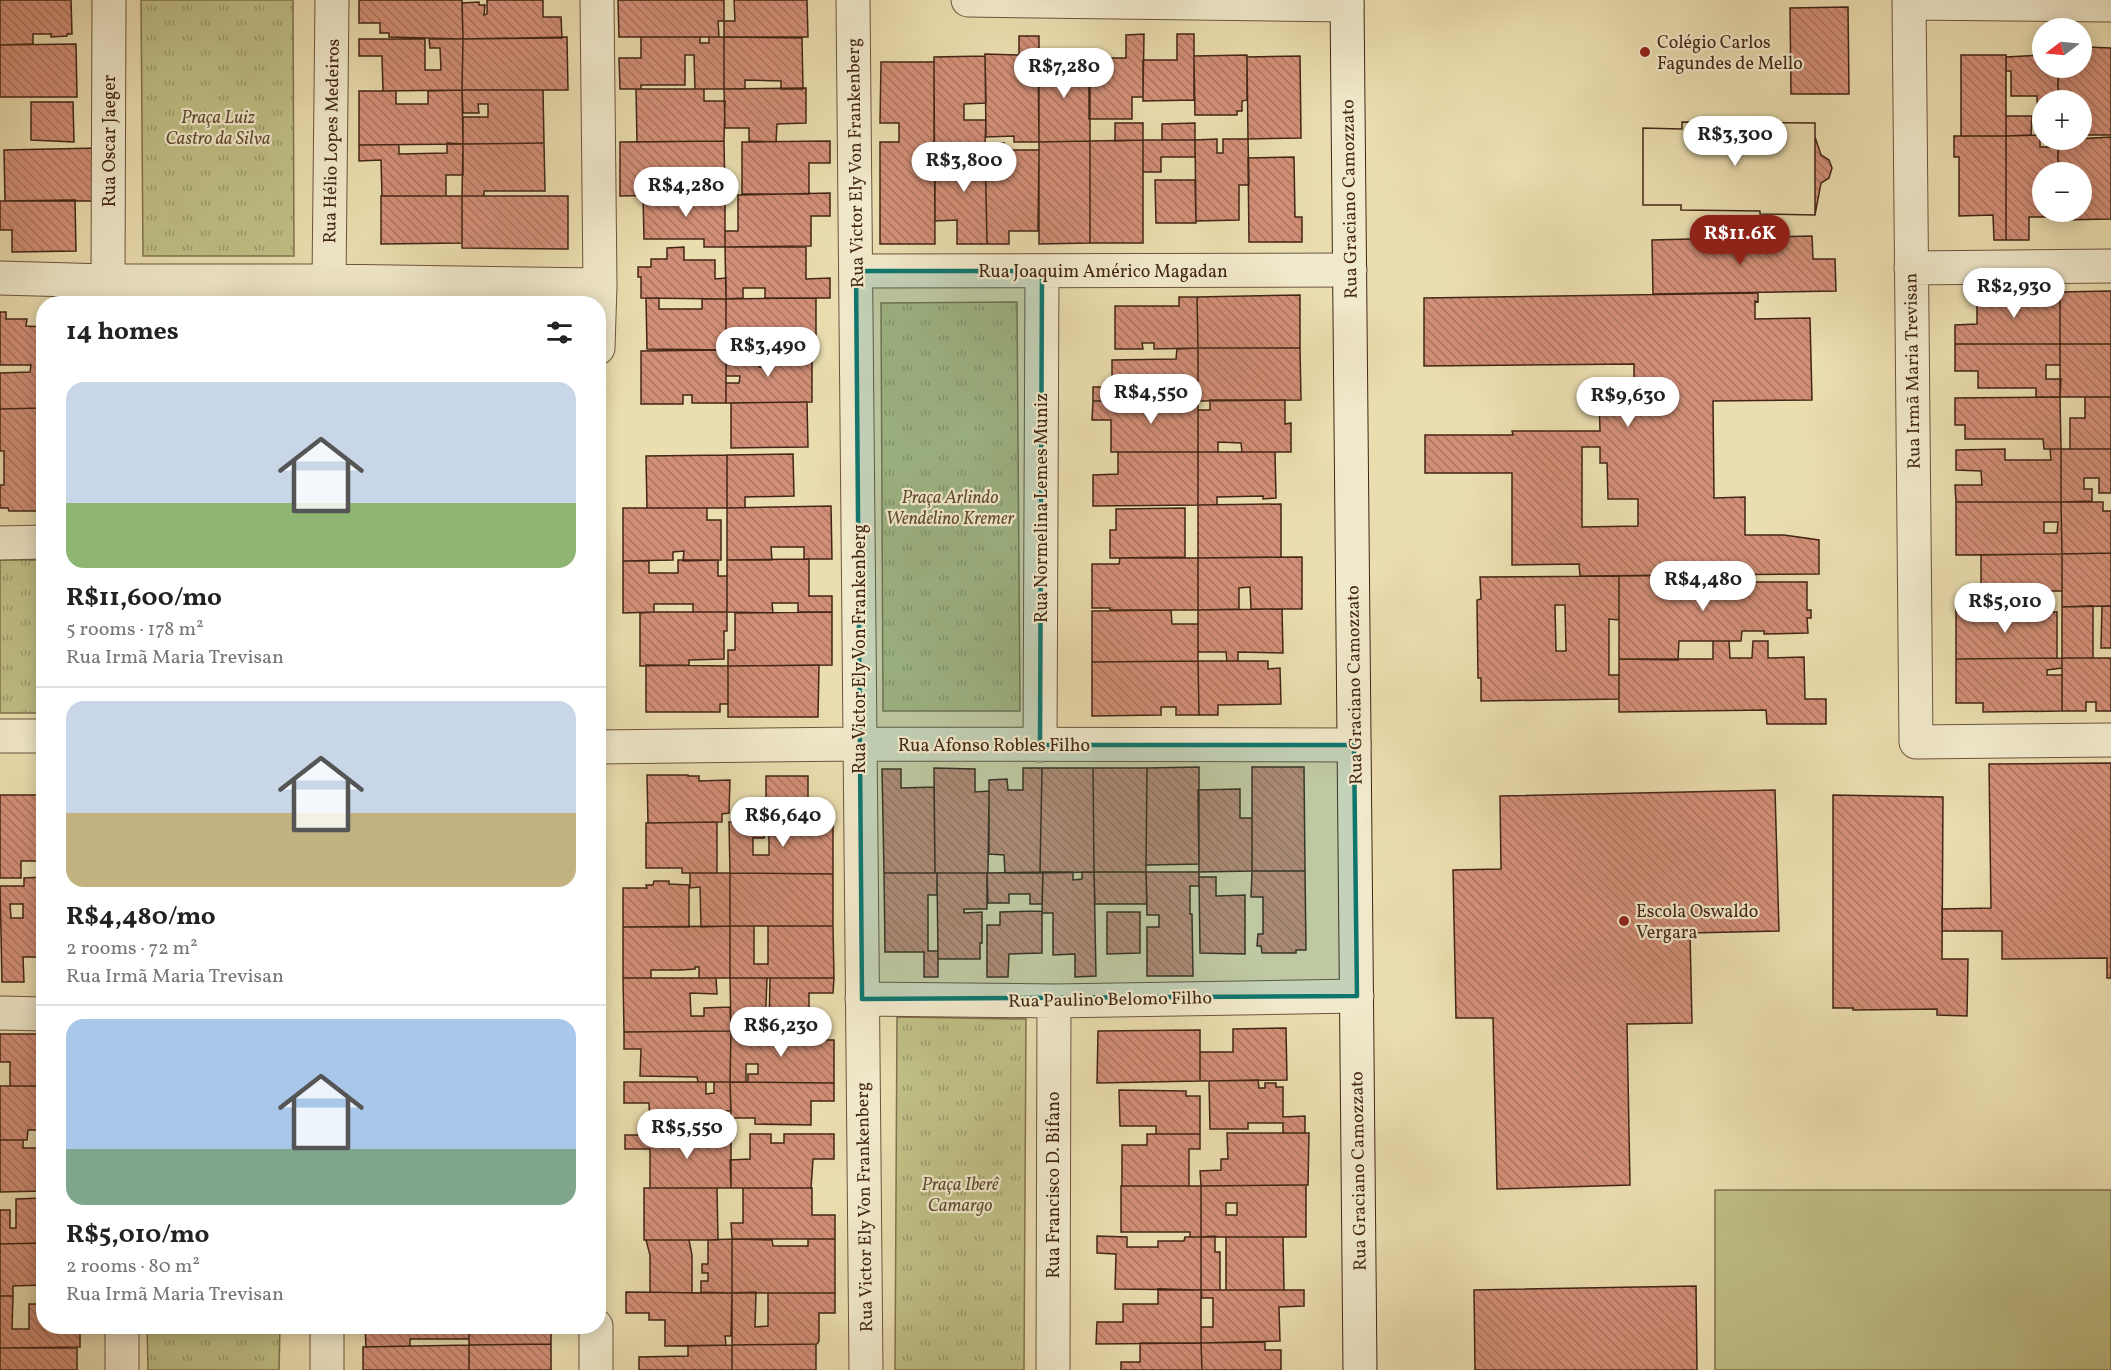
<!DOCTYPE html>
<meta charset="utf-8">
<style>
body{margin:0;font-family:Vollkorn,serif;background:#f2f2f2;color:#222;height:100vh;display:flex;flex-direction:column;font-size:22px;white-space:nowrap}
*{box-sizing:border-box;margin:0}
p{font-size:20px;color:#767676}
.icon{flex:none;width:33px;height:33px;fill:none;stroke:currentColor;stroke-width:2;stroke-linecap:round;stroke-linejoin:round}
.map{position:relative;flex:1;overflow:hidden}
.sheet{position:absolute;left:36px;top:296px;width:570px;height:1038px;display:flex;flex-direction:column;background:#fff;border-radius:24px;box-shadow:0 3px 15px #0003}
.sheet>*{flex:none}
.needle{width:39px;rotate:254deg}
.tools{position:absolute;left:2032px;top:18px;display:grid;gap:12px}
.tools a{display:grid;place-items:center;width:60px;height:60px;border-radius:50%;background:#fff;box-shadow:0 3px 15px #0003;font-size:30px}
.price{position:absolute;translate:-50% -51px;padding:0 14px;border-radius:21px;background:#fff;color:#222;font-size:20px;line-height:39px;filter:drop-shadow(0 2px 3px #0008)}
.price::after{content:'';position:absolute;left:50%;top:36px;width:18px;height:14px;margin-left:-9px;background:inherit;clip-path:polygon(0 0,100% 0,50% 100%)}
.price.current{background:#8f2418;color:#fff}
ul{padding:0;list-style:none}
li{display:grid;align-content:center;gap:12px;height:318px;padding:0 30px}
li+li{border-top:2px solid #e0e0e0}
li span{display:grid;place-items:center;height:186px;border-radius:18px;color:#555}
li>.icon{margin-inline-start:auto}
span .icon{width:108px;height:108px;fill:#fffc;stroke-width:1}
li b{font-size:26px}
h2{display:flex;justify-content:space-between;align-items:center;height:72px;padding:0 30px;font-size:26px}
.map>svg:first-child{display:block}
.park{fill:url(#park-tufts);stroke:#81724d;stroke-width:1.5}
.pitch{fill:#bfbf85;stroke:#81724d;stroke-width:1.5}
.building{fill:url(#building-back-hatch);stroke:#432615;stroke-width:1.5;fill-rule:evenodd}
.lines{fill:none;stroke-linecap:round;stroke-linejoin:round}
.street-casing{stroke:#6d543c;stroke-width:35}
.secondary-casing{stroke:#432615;stroke-width:35}
.street{stroke:#f1e9cb;stroke-width:33}
.secondary{stroke:#f1e9cb;stroke-width:33}
.marked{fill:#0f766e;fill-opacity:0.2;stroke:#0f766e;stroke-width:4.5;stroke-linejoin:round}
.poi-dot{fill:#8f2418;stroke:#f1e9cb;stroke-width:2}
.labels{text-anchor:middle;stroke-width:4.5;stroke-linejoin:round;paint-order:stroke}
.poi-label{font-size:18px;fill:#432615;stroke:#f1e9cb;text-anchor:start}
.park-label{font-size:18px;font-style:italic;fill:#624c31;stroke:#f1e9cb}
.street-label{font-size:18px;fill:#432615;stroke:#f1e9cb}
</style>
<div class="map">
<svg width="2111" height="1370" viewBox="0 0 2111 1370">
<defs>
<pattern id="park-tufts" width="24" height="20" patternUnits="userSpaceOnUse" patternTransform="scale(1.5)"><rect width="24" height="20" fill="#bfbf85"/><path d="M3 7l-1-3M5 7V3M7 7l1-3M15 17l-1-3M17 17v-4M19 17l1-3" fill="none" stroke="#9d9b6c"/></pattern>
<pattern id="building-back-hatch" width="6" height="6" patternUnits="userSpaceOnUse" patternTransform="scale(1.5)"><rect width="6" height="6" fill="#d28f77"/><path d="M-1 5l2 2M0 0l6 6M5-1l2 2" fill="none" stroke="#ac7560"/></pattern>
</defs>
<rect width="100%" height="100%" fill="#eaddaf"/>
<filter id="stains"><feTurbulence type="fractalNoise" baseFrequency=".00333" numOctaves="4"/><feColorMatrix values="0 0 0 0 .2 0 0 0 0 .09 0 0 0 0 .02 0 0 0 .5 -.17"/></filter>
<radialGradient id="worn" r=".72"><stop offset=".6" stop-color="#630" stop-opacity="0"/><stop offset="1" stop-color="#630" stop-opacity=".3"/></radialGradient>
<!-- park -->
<path class="park" d="M141 0H293L294 256H143Z
M1017 302 1020 711H883L881 303Z
M0 560H43V713H0Z
M897 1017 1026 1019 1024 1370H895Z
M147 1326H280L279 1370H148Z"/>
<!-- pitch -->
<path class="pitch" d="M1715 1190H2111V1370H1715Z"/>
<!-- building -->
<path class="building" d="M0 0H71L72 34H67V36L51 37V34H33V44L0 45Z
M359 0H462L463 39 389 37V33H380V23H359Z
M487 0H543V17H561L562 38 463 39 462 3 479 2V5H485L484 15 487 14Z
M618 0H724V21H718L719 37H619Z
M734 0H807L808 37H724V21H735Z
M1848 7 1849 94H1791L1790 8Z
M1144 34 1143 97H1132V119H1089V58H1126V35Z
M1177 34H1194V100L1143 101V60H1177Z
M1019 36H1039V142H1014V136L986 137 985 54 1019 55Z
M567 37 568 90H462L463 39Z
M641 37H700V43H709V37H724V89H695L694 55H685V85H641V89H620L619 58H641Z
M724 37 802 38 803 89H781V81L745 80V89H724Z
M359 39H425V70H441L440 48H430L429 39H463L462 90 383 91 382 56H359Z
M76 44 77 97H0V45Z
M2085 47 2111 48V135H2082V100H2058V68H2082V53H2085Z
M1247 55V100L1242 101V111H1237V115H1195L1194 56Z
M1961 55H2006V136H1961Z
M2043 55V68H2058V100H2043V135H2038L2037 96H2011V71H2006V57Z
M985 56 986 103 964 104V120H986L985 143H934V57Z
M1090 56V141L1039 142 1038 57Z
M1300 56 1301 138 1248 139 1247 57Z
M881 62H934L935 244H880V142H899V123H880Z
M806 88V123L777 124 776 142 749 141V128H725L724 89Z
M636 89H704V101H725L724 141 637 142Z
M462 90H543L544 143 463 144V117H488V104H478L479 113H463Z
M462 90 463 144 359 145V91H396V104H428V91Z
M31 102H73L74 142 31 140Z
M2006 116H2032L2031 135 2006 136Z
M1682 122 1815 123V215L1760 214V211L1681 210V205H1643V128L1682 129Z
M1682 122 1815 123V137L1821 155 1829 160 1832 168 1829 178 1821 183 1815 215 1760 214V211L1681 210V205H1643V128L1682 129Z
M1115 123H1143V140L1115 141Z
M1195 123V140H1162V124Z
M2040 135V147H2058V172H2043V212H2059V217H2029V240H2006V136Z
M1954 136H2006V240H1994L1993 215 1959 216V157H1954Z
M2111 137V219L2059 220V212H2082V172H2058V140Z
M1217 139V153H1223V139H1248L1249 185H1239V220L1196 221 1195 140Z
M1143 140V243H1090V141Z
M1143 140H1195V157H1161V172H1143Z
M724 141 725 194 620 196V142Z
M830 141V163H809V194H742V142Z
M1090 141V243L1039 244V142Z
M447 143 463 144V175H446V196H382L381 160 359 161V145H399V154L447 153Z
M544 143 545 191H484V196H462L463 144Z
M960 143H985L987 244H957V220L935 221V160H960Z
M985 143H1004L1003 150H1039L1038 231H1009V244H987Z
M99 148V201H5L4 150Z
M1294 157 1295 217H1302V242H1249L1248 158Z
M1155 180H1195L1196 223H1156Z
M830 193V216H811V246L725 247V231H738V195Z
M725 194V247H704V239H644L643 195Z
M381 196H462V243L381 244Z
M462 196H568V249L462 248Z
M75 200 76 251 12 252V230H0V201Z
M1812 236 1813 259H1835L1836 291 1653 294 1652 240Z
M684 247V260H715V279L726 278V299L641 298V277H638V267H651V259H667V248Z
M725 247H806V279L830 278V298H765V288H743V298L726 299Z
M2111 291V344H2060V292Z
M1977 292H2060V344H1955V325L1977 324Z
M1758 293V302L1755 301V319L1810 318 1812 400 1713 401 1714 498 1745 497V535H1784L1819 540V574L1580 576 1579 564 1512 565V473H1425V435H1513L1512 431H1600L1599 397H1634V364L1424 366V298ZM1582 447H1600V463H1607L1608 499H1638V526L1582 527Z
M1300 295V348H1198L1197 297Z
M1179 297H1197L1198 348 1154 349V343H1142L1143 349H1115V306H1179Z
M646 298H659V309H702V299H726V350L647 349Z
M816 298V349L780 350 781 338H761V342H742V350H726V299Z
M360 300 412 301V303H360Z
M360 300V303H306V301Z
M430 300H464V303H430Z
M464 300H500V303H464Z
M256 301V303L202 302Z
M0 312H6V319H27L26 326 44 327V408L0 409V373L30 372 31 365H0Z
M1955 344H2060V365H2046V379H2061L2060 397H2036V388H1978V371H1955Z
M2060 344H2111V397H2060Z
M1198 348H1300L1301 400 1198 401Z
M1198 348V401H1093V387H1112V360L1176 359 1177 349Z
M726 350V403H692V395H683V404H641V351Z
M726 350H759V367H765V350H789V362L812 361V402L726 403V383H739L740 376H726Z
M2060 397 2061 449H2044L2043 439H1965V425H1955V398Z
M2085 397H2111V449H2070V418H2085Z
M1210 400H1285V424L1291 423V452H1242L1241 443 1218 442V452H1198V410H1210Z
M1093 401H1198V452H1111V420H1092Z
M807 402 808 447 731 448V403Z
M44 408V448L39 447V511H9L8 508H0V485H4V451H0V409Z
M2005 449V460H2051L2050 449H2061V502H1956L1955 485H1982L1981 471 1956 470V450Z
M2061 449H2111V493H2099V478H2084V489H2092V501L2061 502Z
M1118 452H1198V505L1093 506V475L1118 474Z
M1198 452H1275L1276 498 1263 499V496L1217 497V505H1198Z
M793 454 794 496 745 497V508H727V455Z
M727 455V508H647L646 456Z
M1956 502H2061L2062 554 1956 555ZM2044 522H2058L2057 533H2044Z
M2061 502H2103V511H2111V553L2062 554Z
M1281 504V557L1198 558V505Z
M831 506 832 559H804V547H771L772 560H727V508Z
M623 508H707V520H721V560L683 561 684 551 673 552V560L623 561Z
M1185 508V557L1110 558V530H1116V509Z
M2111 553V606L2062 607V554Z
M2062 554V591H2016V607H1981V555Z
M1302 557V609H1251L1250 587 1239 588V609L1198 610V558Z
M1120 558H1198V610H1110V608H1092V564H1119Z
M809 559V596H832V612H798V603H772L773 613 727 612V560Z
M678 560H718V576H727V612H693V604H654V612L623 613V561H649V573H678Z
M1743 575V582H1807V610H1811V618H1807L1808 633 1764 634V631H1742L1741 641H1679L1678 660 1619 659V576Z
M1619 576V620L1609 619V675H1619V699L1481 701V678H1478L1477 600 1481 599 1480 577ZM1555 605H1565L1566 651H1556Z
M2093 606V658H2062V607Z
M2102 606H2111V648H2101Z
M1956 607H2020V612H2057V658L1956 659Z
M1282 609 1283 653 1238 652V661H1227L1226 652H1198V610Z
M1171 610 1172 624H1198V661L1092 662V611Z
M654 612H727V631H724V659L689 660V665L640 666V613Z
M832 612V665L728 666V650H735V613Z
M1713 641H1729L1730 658H1752L1753 641H1768V658L1804 657 1805 699H1826V724H1767L1766 710 1619 712V659H1713Z
M2062 658V668L2047 670V675H2062V711L1983 712V703H1956V659Z
M2062 658H2111V711H2096V702H2086V711H2062Z
M1198 661H1268V669L1280 668 1281 704 1218 705V715H1199Z
M1198 661 1199 715H1176V707H1161V715L1092 716V662Z
M646 665 728 666V704H720V712H646Z
M819 665 818 717H728V666Z
M2111 763V978H2107V958L2002 959V931H1942V909L1991 908 1989 764Z
M1199 767V864L1146 865 1147 768Z
M1252 767H1304L1305 871H1252Z
M934 768 975 769V792L989 791 988 873H935Z
M1023 768H1042L1040 873H1005L1004 855 989 854V780L1007 779 1008 790H1023Z
M1042 768H1093L1094 872 1040 873Z
M1093 768H1147L1146 872H1094Z
M882 769H901V788L934 787 935 873H884Z
M647 775H688V776H699V781L730 780 729 813 722 814V822L648 823Z
M766 776H808V822H766Z
M1240 789V818H1252V871L1199 872 1198 790Z
M1775 790 1779 931 1690 933 1692 1023 1627 1024 1630 1185 1497 1189 1493 1018H1456L1453 870 1501 869 1500 796Z
M0 795H39V861H21V878H0Z
M1833 795 1943 797 1942 959H1968L1967 1016 1937 1015V1009L1853 1010V1008H1833Z
M833 821V874L730 873 729 822H764V838H753V855H769V822Z
M717 822V873H682V868H646V823Z
M1252 871H1305L1306 950H1296V953H1262L1261 946H1257L1258 934H1263V897H1251Z
M1043 872 1042 904H1030V894H1009V903H988L987 873Z
M1043 872H1073V880L1082 879V872H1094L1096 976 1075 977V954L1053 955V913H1043L1042 911Z
M1094 872H1146L1147 904H1095Z
M1146 872H1199V886H1190V914H1192L1193 976H1147V927H1159V915H1147Z
M690 873H730V926L701 927 700 887 690 888Z
M730 873 833 874V926H730Z
M884 873H937V895H928V951H938V977H924V952H885Z
M937 873H987V909H964V913L982 912V943H980V959H938Z
M44 877V957H23L24 982H2L0 886H24V878ZM10 904H23V918H11Z
M1199 877H1216V896L1245 895V954L1200 953Z
M654 881H669V884L689 885V927H623V888H647L646 885H653Z
M1042 911V953L1009 954 1008 977H987V925H1000V912Z
M1107 912H1140V953L1107 954Z
M730 926H754V964H768V926H833L834 978H730Z
M730 926V978H699V967H695V969L681 970H651V978H623V927Z
M623 978H716L717 994 690 993 691 1016H704V1008L730 1007 731 1031 624 1032Z
M730 978H767L765 1030 731 1031Z
M770 978H834L833 993H809V1030H769Z
M1286 1028 1287 1080 1200 1081V1052H1233V1029Z
M769 1030V1037L810 1036V1040H834V1083L748 1082V1074H758V1064H746V1082H730L731 1031Z
M1200 1030V1081L1097 1083 1098 1031Z
M731 1031 730 1082H698L697 1077 640 1076 641 1049H624V1032Z
M0 1034H44V1086H10V1062H0Z
M1258 1080 1259 1088H1265V1083H1276V1087H1283V1117L1305 1116V1133H1283V1123H1248V1129H1210L1209 1081Z
M624 1082H706V1094L714 1093V1082H730L731 1111H724V1135H673V1128H650L649 1103H624Z
M730 1082 834 1083V1101H811V1125L755 1124V1118H731Z
M0 1086H40L41 1091 44 1092V1130H28L27 1140H0Z
M1119 1090 1186 1091V1096H1200V1134H1156V1126H1120Z
M1227 1133H1309L1308 1185 1201 1186 1200 1171 1221 1170V1159H1228Z
M750 1134H771V1143H784V1134H834V1159H813L811 1188H731L730 1160 750 1159Z
M1147 1134H1200V1149H1189V1186H1122V1145H1147Z
M625 1135H731V1188H650V1149H625Z
M0 1140H23V1148H43L44 1146V1191L0 1192Z
M1306 1185V1237H1201V1186ZM1226 1203H1237V1215H1226Z
M1121 1186H1201V1237H1190V1232H1121Z
M644 1188H717L718 1240H644Z
M743 1188H812V1215H835V1239H732L731 1223H743Z
M44 1198V1243L0 1244V1210H10V1228H16V1199Z
M1097 1236 1127 1237V1247H1158V1241H1184L1185 1237H1201V1290L1115 1289 1116 1254 1097 1253Z
M1215 1236V1252H1220V1290H1201V1237Z
M1226 1237H1283L1284 1290H1226Z
M732 1239 772 1240 773 1246H808V1239H835V1293H732Z
M732 1239V1293L701 1292V1281H708V1273H702V1264H708V1240Z
M646 1240H689L692 1255V1293L650 1292V1255Z
M40 1243V1251H44V1285L13 1286V1296H0V1244Z
M1696 1286 1697 1370H1475L1474 1290Z
M1158 1289 1201 1290V1343L1096 1344 1097 1322H1123V1304H1158Z
M1201 1290H1304V1306L1279 1307 1280 1341 1201 1343V1327H1213V1298H1202Z
M626 1292 732 1293 731 1336H725L726 1345 665 1346V1320H649V1313H626Z
M756 1292 755 1327 768 1326V1293H835V1313H819V1341L817 1344 732 1345V1293Z
M0 1296H13L12 1329H29V1304H44V1326H80V1347L0 1348Z
M365 1326H469V1339H410V1346L366 1347Z
M469 1326H551V1344L469 1345Z
M1265 1342V1350H1281V1370H1202L1201 1343Z
M1140 1343H1201L1202 1370H1121V1362H1140Z
M551 1344V1370H469V1345Z
M816 1344V1370H732V1345Z
M469 1345V1370H363V1347Z
M732 1345V1370H639V1357L688 1356V1346Z
M0 1348H77V1370H0Z"/>
<g class="lines">
<defs>
<path id="street" d="M597 0 600 285 598 348
M853 0 866 1370
M968 0 1347 5
M1909 0 1916 742 2111 740
M1909 3 2111 5
M1911 268 2111 266
M856 271 1350 270
M0 278 108 281H329L600 285
M108 281 109 0
M329 281 332 0
M0 543 44 542
M0 736H44
M1040 745 1042 271
M598 747 860 744 1354 745
M862 999 1054 1001 1357 996
M0 1013 44 1014
M122 1326V1370
M596 1326V1370
M327 1370V1326
M1053 1370 1054 1001"/>
<path id="secondary" d="M1347 0 1360 1370"/>
</defs>
<!-- street casing -->
<use href="#street" class="street-casing"/>
<!-- secondary casing -->
<use href="#secondary" class="secondary-casing"/>
<!-- street -->
<use href="#street" class="street"/>
<!-- secondary -->
<use href="#secondary" class="secondary"/>
</g>
<!-- marked area -->
<path class="marked" d="M856 271H1042L1040 745H1354L1357 996 862 999Z"/>
<!-- markers -->
<g class="poi-dot">
<circle cx="1645" cy="52" r="6"/>
<circle cx="1624" cy="921" r="6"/>
</g>
<g class="labels">
<!-- poi labels -->
<g class="poi-label">
<text x="1657" y="48">Colégio Carlos<tspan x="1657" dy="21">Fagundes de Mello</tspan></text>
<text x="1636" y="917">Escola Oswaldo<tspan x="1636" dy="21">Vergara</tspan></text>
</g>
<!-- park labels -->
<g class="park-label">
<text x="218" y="123">Praça Luiz<tspan x="218" dy="21">Castro da Silva</tspan></text>
<text x="950" y="503">Praça Arlindo<tspan x="950" dy="21">Wendelino Kremer</tspan></text>
<text x="960" y="1190">Praça Iberê<tspan x="960" dy="21">Camargo</tspan></text>
</g>
<!-- street labels -->
<g class="street-label">
<text transform="translate(109 141) rotate(-90)" y="6">Rua Oscar Jaeger</text>
<text transform="translate(331 141) rotate(-89)" y="6">Rua Hélio Lopes Medeiros</text>
<text transform="translate(855 163) rotate(-91)" y="6">Rua Victor Ely Von Frankenberg</text>
<text transform="translate(1349 199) rotate(-91)" y="6">Rua Graciano Camozzato</text>
<text x="1103" y="277">Rua Joaquim Américo Magadan</text>
<text transform="translate(1912 371) rotate(-91)" y="6">Rua Irmã Maria Trevisan</text>
<text transform="translate(1041 508) rotate(-90)" y="6">Rua Normelina Lemes Muniz</text>
<text transform="translate(859 649) rotate(-90)" y="6">Rua Victor Ely Von Frankenberg</text>
<text transform="translate(1354 685) rotate(-91)" y="6">Rua Graciano Camozzato</text>
<text x="994" y="751">Rua Afonso Robles Filho</text>
<text transform="translate(1110 999) rotate(-1)" y="6">Rua Paulino Belomo Filho</text>
<text transform="translate(1358 1171) rotate(-91)" y="6">Rua Graciano Camozzato</text>
<text transform="translate(1053 1185) rotate(-90)" y="6">Rua Francisco D. Bifano</text>
<text transform="translate(864 1207) rotate(-91)" y="6">Rua Victor Ely Von Frankenberg</text>
</g>
</g>
<rect width="100%" height="100%" filter="url(#stains)"/>
<rect width="100%" height="100%" fill="url(#worn)"/>
</svg>
<div class="tools">
<a><svg class="needle" viewBox="-14 -14 28 28"><path d="M0-13l5 13h-10z" fill="#e53935"/><path d="M0 13l5-13h-10z" fill="#767676"/></svg></a>
<a>+</a>
<a>−</a>
</div>
<b class="price" style="left:1064px;top:99px">R$7,280</b>
<b class="price" style="left:1735px;top:167px">R$3,300</b>
<b class="price" style="left:964px;top:193px">R$3,800</b>
<b class="price" style="left:686px;top:218px">R$4,280</b>
<b class="price current" style="left:1740px;top:266px">R$11.6K</b>
<b class="price" style="left:2014px;top:319px">R$2,930</b>
<b class="price" style="left:768px;top:378px">R$3,490</b>
<b class="price" style="left:1151px;top:425px">R$4,550</b>
<b class="price" style="left:1628px;top:428px">R$9,630</b>
<b class="price" style="left:1703px;top:612px">R$4,480</b>
<b class="price" style="left:2005px;top:634px">R$5,010</b>
<b class="price" style="left:783px;top:848px">R$6,640</b>
<b class="price" style="left:781px;top:1058px">R$6,230</b>
<b class="price" style="left:687px;top:1160px">R$5,550</b>
<section class="sheet">
<h2>14 homes<svg class="icon" aria-label="filters" viewBox="0 0 24 24"><path d="M4 7h16M4 17h16"/><circle cx="9" cy="7" r="2"/><circle cx="15" cy="17" r="2"/></svg></h2>
<ul>
<li><span style="background:linear-gradient(#c9d6e8 65%,#8fb573 0)"><svg class="icon" aria-label="home" viewBox="0 0 24 24"><path d="M3 11l9-7 9 7M6 9v11h12V9"/></svg></span><div><b>R$11,600/mo</b><p>5 rooms · 178 m²</p><p>Rua Irmã Maria Trevisan</p></div></li>
<li><span style="background:linear-gradient(#c9d6e8 60%,#c2b280 0)"><svg class="icon" aria-label="home" viewBox="0 0 24 24"><path d="M3 11l9-7 9 7M6 9v11h12V9"/></svg></span><div><b>R$4,480/mo</b><p>2 rooms · 72 m²</p><p>Rua Irmã Maria Trevisan</p></div></li>
<li><span style="background:linear-gradient(#a9c7e8 70%,#7fa58c 0)"><svg class="icon" aria-label="home" viewBox="0 0 24 24"><path d="M3 11l9-7 9 7M6 9v11h12V9"/></svg></span><div><b>R$5,010/mo</b><p>2 rooms · 80 m²</p><p>Rua Irmã Maria Trevisan</p></div></li>
</ul>
</section>
</div>
